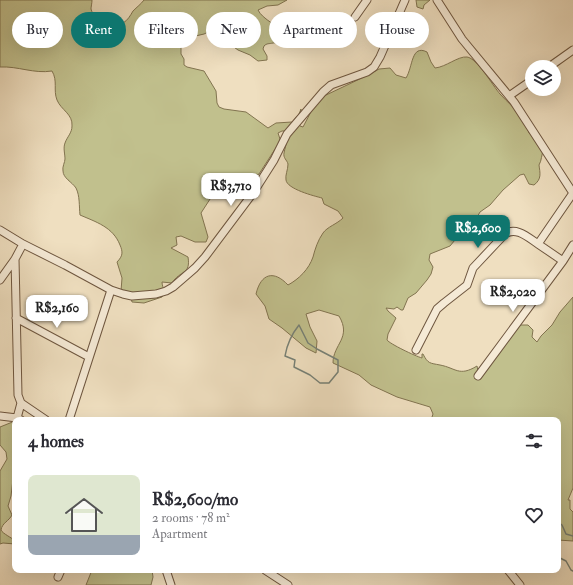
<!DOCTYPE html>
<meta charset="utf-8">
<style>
body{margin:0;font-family:"IM FELL Double Pica",serif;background:#f7f7f7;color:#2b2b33;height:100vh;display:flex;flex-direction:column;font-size:15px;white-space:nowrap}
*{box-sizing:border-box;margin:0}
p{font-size:13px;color:#7c7c81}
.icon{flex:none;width:22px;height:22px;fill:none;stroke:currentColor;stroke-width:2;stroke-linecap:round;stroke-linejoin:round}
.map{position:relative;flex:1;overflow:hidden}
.details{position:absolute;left:12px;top:417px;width:549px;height:156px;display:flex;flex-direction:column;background:#fff;border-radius:8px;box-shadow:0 4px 16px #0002}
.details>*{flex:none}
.guide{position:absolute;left:12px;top:12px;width:549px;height:36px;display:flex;gap:8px}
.tools{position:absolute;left:525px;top:60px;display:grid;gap:8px}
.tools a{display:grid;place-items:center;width:36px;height:36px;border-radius:50%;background:#fff;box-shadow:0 4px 16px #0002;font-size:20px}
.price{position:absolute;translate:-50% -34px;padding:0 9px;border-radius:8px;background:#fff;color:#222;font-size:13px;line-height:26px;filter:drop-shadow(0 1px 2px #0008)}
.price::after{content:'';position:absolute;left:50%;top:24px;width:12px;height:9px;margin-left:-6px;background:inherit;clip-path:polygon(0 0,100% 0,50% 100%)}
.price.current{background:#0f766e;color:#fff}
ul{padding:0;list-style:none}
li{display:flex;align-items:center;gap:12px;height:100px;padding:0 16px}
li+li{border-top:1px solid #e1e1e2}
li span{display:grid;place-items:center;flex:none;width:112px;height:80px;border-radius:8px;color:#555}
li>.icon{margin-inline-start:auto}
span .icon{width:48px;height:48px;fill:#fffc;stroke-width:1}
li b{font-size:17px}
h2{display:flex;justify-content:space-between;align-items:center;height:48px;padding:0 16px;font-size:17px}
.chip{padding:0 14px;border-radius:18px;background:#fff;box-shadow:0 4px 16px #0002;font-size:14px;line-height:36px}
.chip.current{background:#0f766e;color:#fff}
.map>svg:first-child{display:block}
.green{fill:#c1c08d;stroke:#827450}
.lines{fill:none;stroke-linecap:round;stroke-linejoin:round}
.stream{stroke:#778176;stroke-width:1.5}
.minor-casing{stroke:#6e563f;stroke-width:9}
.minor{stroke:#f5ead6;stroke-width:7}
</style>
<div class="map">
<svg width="573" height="585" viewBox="0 0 573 585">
<rect width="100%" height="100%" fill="#efdfc0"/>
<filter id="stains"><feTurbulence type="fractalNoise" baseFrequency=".005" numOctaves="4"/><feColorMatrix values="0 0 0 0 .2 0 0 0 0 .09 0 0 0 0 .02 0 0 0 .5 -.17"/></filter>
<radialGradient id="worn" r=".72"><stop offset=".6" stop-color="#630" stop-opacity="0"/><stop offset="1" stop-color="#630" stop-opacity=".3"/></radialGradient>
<!-- green -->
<path class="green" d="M0 0H92C92 3 91 7 91 9 94 21 113 29 123 23 128 20 130 16 133 11 137 7 141 4 144 0H287L278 5 267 6 258 10C262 19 280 27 287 35L286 37C282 40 278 43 273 43 269 44 267 43 264 46L263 49 267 56V60L258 61 250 55 238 50 231 45 224 35 215 29 204 34 187 38 181 44V54L184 59V65L187 67 204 71 216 91 217 103 219 107 224 109 246 112 268 128 276 123 292 122 299 114 301 109 299 124 300 126 303 127 314 106 324 96 366 76 379 69 390 68 396 75 406 78C413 67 411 44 427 52L431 62 435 68C446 67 458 56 467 57 477 58 493 86 500 94 507 102 516 109 523 118 526 122 528 128 529 133L532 134 534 140 539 143 544 149C541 155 542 160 539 165 540 173 542 179 534 185L529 184 524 174 520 175 503 190 490 205 480 212 476 219 460 234 450 246 430 254 429 260 433 267 431 274 427 280 416 293 408 298 403 310H401L397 307 394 309 386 308 388 311 396 318 388 334 387 340C390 344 415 356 422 358V354H423C428 364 430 363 440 365 456 368 459 377 477 366L479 376H481L485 373 490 364 499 354 509 338 519 325H528L533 330 532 337 537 342 541 336 552 325 560 312 573 297V488L568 500H570V509L573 512V541L558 540V420H431L433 414 430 407 397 397 371 385 359 375 333 363C333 344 352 338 339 316L319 310 306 314 310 327 317 341 316 353 306 348 282 328 269 319 265 306 256 294C261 273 274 270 288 285 299 279 309 269 313 257 315 249 318 240 323 233 327 227 337 224 343 218L338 211 324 204 322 198C314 196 287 189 286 180 285 175 288 170 288 164 287 160 283 158 284 153 286 143 288 142 286 131H282L278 133 280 139 279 143 259 174 250 180 228 192 212 196 201 213 208 237 206 242H195L181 236 176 237 177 245 171 248 188 257C191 275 180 270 172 283L162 282C162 288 167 292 162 297L144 303 132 302 131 298 121 291 122 278 117 262C123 256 123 252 120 245 113 227 96 222 80 215 79 206 80 196 76 188 72 182 63 178 63 171 62 167 65 162 65 159 65 154 63 148 65 143 67 137 72 133 72 126 73 114 61 110 57 100 53 90 58 81 52 71 34 74 18 66 0 67Z
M416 0H430L424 5 423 9 417 7Z
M15 421V479H13L11 496 8 506 12 515C9 521 2 523 1 530 3 534 11 537 15 541V544L3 543 0 544V471L7 459 6 452 0 445V427Z
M92 570H152L153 577 151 585H86Z"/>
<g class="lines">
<!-- stream -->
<path class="stream" d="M299 325 308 343 317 349 338 360V372L329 383H320L310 375 294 367 295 360 285 356C287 344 291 335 299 325Z
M558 522 562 525 566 534 573 536
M558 557 566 561 571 570 573 571"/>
<defs>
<path id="minor" d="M437 0 462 39 514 102 573 193
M355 17 367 0
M549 67 573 50
M509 96 532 80
M0 230 23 244 65 265 111 290 123 294 132 296 156 294 166 291 173 287 195 268 205 257 253 193 274 160 287 134 323 92 331 85 367 72 374 67 380 57 405 0
M538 244 563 261 573 245
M15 259 18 395 21 403 46 420
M0 280 15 259 23 244
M16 318 89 357
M416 350 437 309 444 303 467 285 473 268 504 235C515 225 529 238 538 244L573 193
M478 376 563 261
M0 416 17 418 21 420
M17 418 21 403
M69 420 111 290
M166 570 171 585
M265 570 288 585
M508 570 520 585
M58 577 61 570"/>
</defs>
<!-- minor casing -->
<use href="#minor" class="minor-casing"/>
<!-- minor -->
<use href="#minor" class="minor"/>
</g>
<rect width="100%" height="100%" filter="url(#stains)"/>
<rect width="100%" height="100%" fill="url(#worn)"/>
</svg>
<div class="tools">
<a><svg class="icon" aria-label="layers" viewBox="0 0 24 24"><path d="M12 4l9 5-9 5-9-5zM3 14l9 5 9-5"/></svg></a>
</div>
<b class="price" style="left:231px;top:207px">R$3,710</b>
<b class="price current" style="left:478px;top:249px">R$2,600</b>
<b class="price" style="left:513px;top:313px">R$2,020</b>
<b class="price" style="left:57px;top:329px">R$2,160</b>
<div class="guide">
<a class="chip">Buy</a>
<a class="chip current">Rent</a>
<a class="chip">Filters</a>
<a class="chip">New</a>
<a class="chip">Apartment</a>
<a class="chip">House</a>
</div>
<section class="details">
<h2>4 homes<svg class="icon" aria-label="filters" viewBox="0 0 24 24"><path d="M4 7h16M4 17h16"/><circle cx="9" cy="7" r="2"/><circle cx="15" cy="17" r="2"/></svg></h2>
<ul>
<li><span style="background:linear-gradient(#dfe7d0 75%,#9aa5b1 0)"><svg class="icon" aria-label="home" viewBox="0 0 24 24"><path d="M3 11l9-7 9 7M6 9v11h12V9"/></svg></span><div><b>R$2,600/mo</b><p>2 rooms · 78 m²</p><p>Apartment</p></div><svg class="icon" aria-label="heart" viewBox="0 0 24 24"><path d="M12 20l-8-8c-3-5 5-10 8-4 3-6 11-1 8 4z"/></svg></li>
</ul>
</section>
</div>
